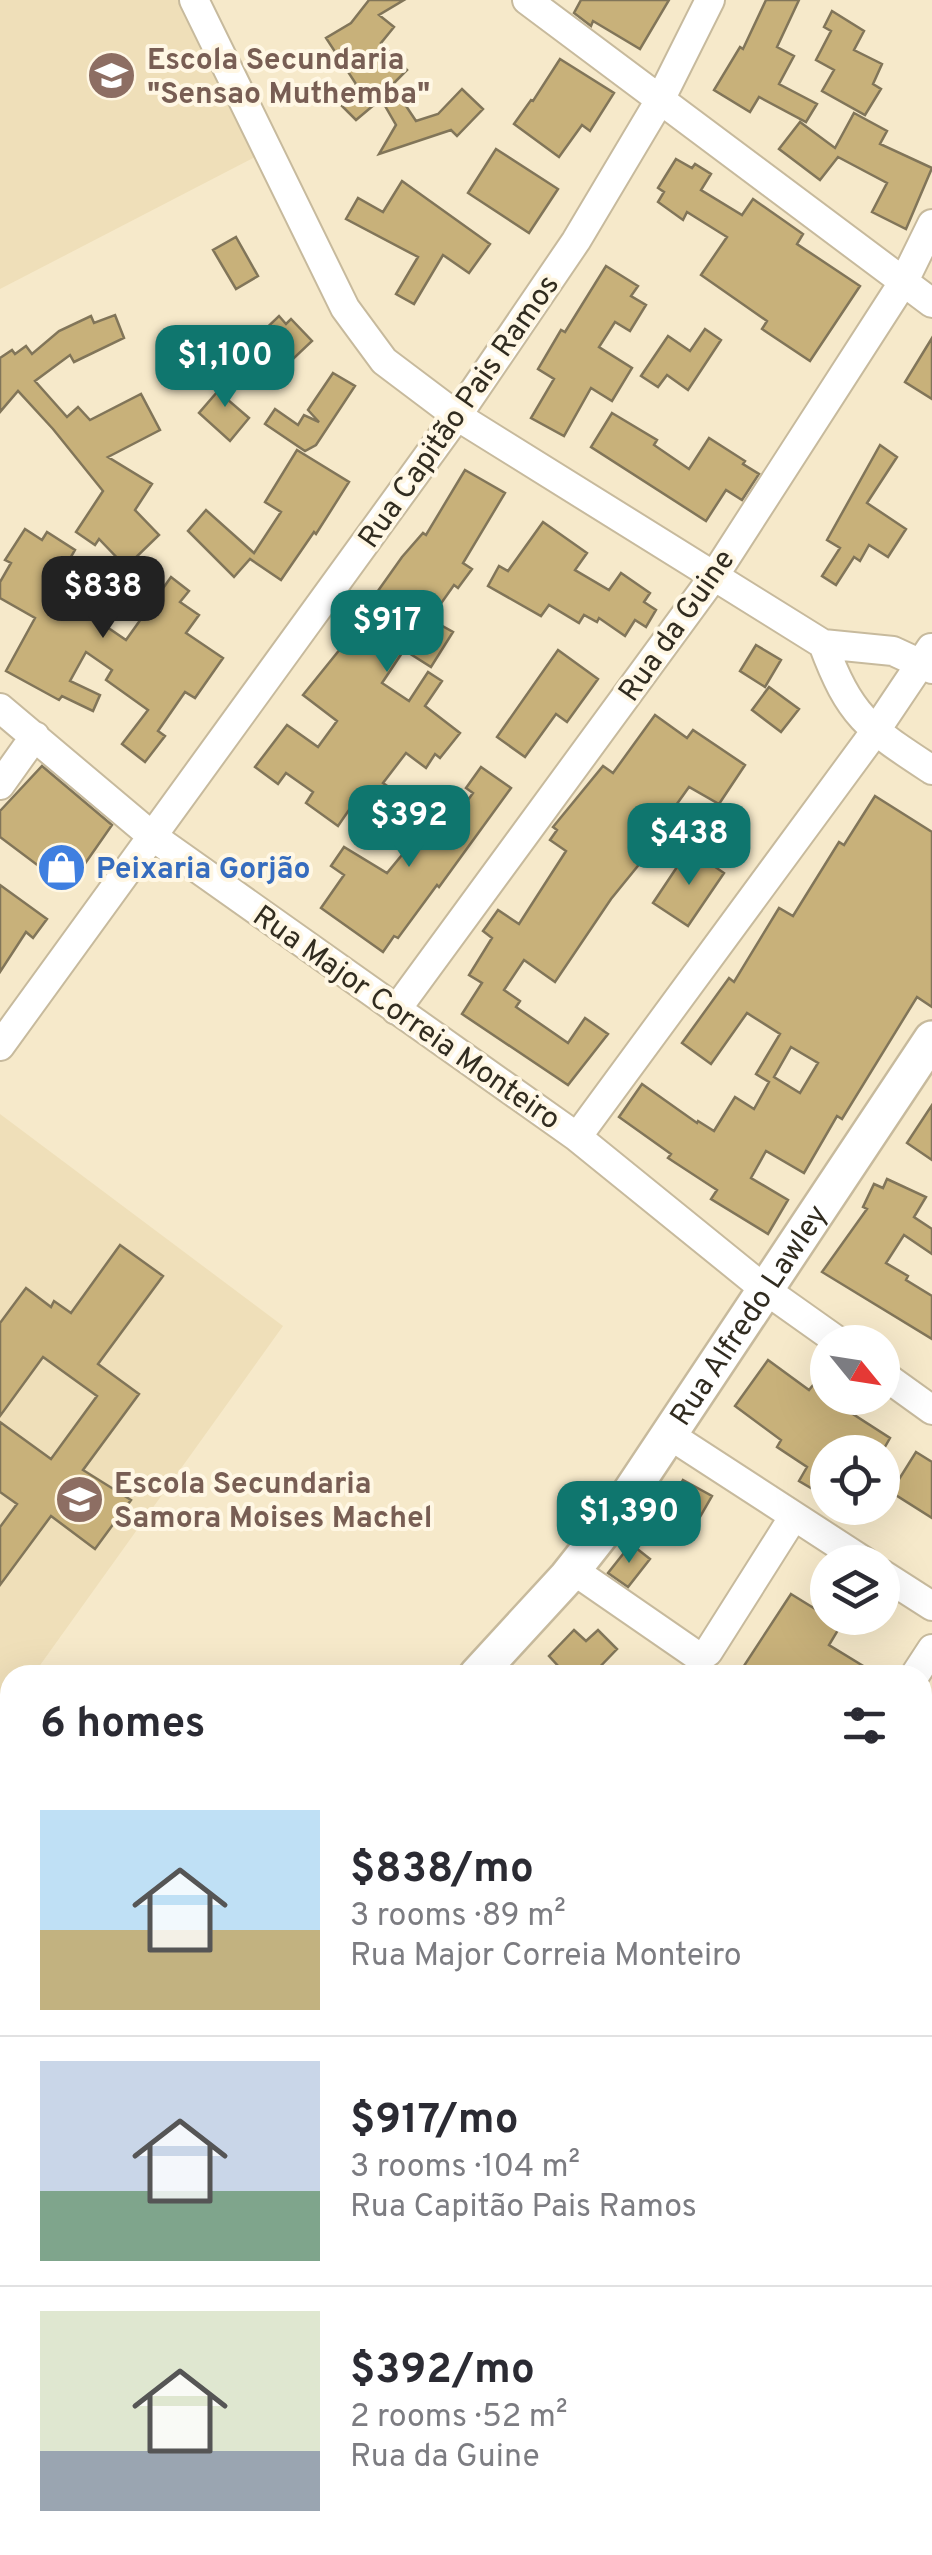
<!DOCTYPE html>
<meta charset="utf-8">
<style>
body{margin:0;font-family:Overpass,sans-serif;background:#f2f2f3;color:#2b2b33;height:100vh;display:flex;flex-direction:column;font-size:38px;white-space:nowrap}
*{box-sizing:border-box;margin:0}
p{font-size:32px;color:#7c7c81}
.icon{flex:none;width:55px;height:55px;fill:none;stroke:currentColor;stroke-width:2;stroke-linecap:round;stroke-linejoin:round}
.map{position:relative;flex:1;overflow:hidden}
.details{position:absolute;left:0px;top:1665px;width:932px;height:890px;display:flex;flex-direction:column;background:#fff;border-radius:30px 30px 0 0;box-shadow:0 10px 40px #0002}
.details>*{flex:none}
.needle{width:65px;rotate:120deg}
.buttons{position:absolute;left:810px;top:1325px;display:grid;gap:20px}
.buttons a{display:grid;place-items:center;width:90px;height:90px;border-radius:50%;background:#fff;box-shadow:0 10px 40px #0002;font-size:50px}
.price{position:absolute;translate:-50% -85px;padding:0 22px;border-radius:20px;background:#0f766e;color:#fff;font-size:32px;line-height:65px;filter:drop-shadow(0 2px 5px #0008)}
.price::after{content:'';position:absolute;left:50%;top:60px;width:30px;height:22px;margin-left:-15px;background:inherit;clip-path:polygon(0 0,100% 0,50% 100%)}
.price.on{background:#222;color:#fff}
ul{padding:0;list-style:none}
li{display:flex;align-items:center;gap:30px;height:250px;padding:0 40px}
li+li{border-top:2px solid #e1e1e2}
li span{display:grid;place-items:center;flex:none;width:280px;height:200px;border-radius:0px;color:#555}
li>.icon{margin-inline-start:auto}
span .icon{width:120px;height:120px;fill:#fffc;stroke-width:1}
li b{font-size:42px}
h2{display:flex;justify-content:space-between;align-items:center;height:120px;padding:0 40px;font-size:42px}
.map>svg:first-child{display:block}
.built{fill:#efdfb9}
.building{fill:#c8b17a;stroke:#817559;stroke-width:2.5;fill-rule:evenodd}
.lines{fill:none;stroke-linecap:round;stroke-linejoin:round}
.minor-casing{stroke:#c7ba9d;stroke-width:32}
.major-casing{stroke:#c7ba9d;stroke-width:40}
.path{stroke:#a59b84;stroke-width:4;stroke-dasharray:5 8;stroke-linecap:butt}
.minor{stroke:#fff;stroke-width:28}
.major{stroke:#fff;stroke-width:35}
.labels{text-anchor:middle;stroke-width:8;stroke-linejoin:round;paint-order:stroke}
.education-label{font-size:30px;font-weight:bold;fill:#785e54;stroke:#fff7e4;text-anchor:start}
.street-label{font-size:30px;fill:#312c20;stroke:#fff7e4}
.shop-label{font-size:30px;font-weight:bold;fill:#366cbe;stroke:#fff7e4;text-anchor:start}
</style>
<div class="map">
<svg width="932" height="2555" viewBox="0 0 932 2555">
<rect width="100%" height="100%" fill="#f6e9ca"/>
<!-- built -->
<path class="built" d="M0 0H186L263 153 0 289Z
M0 1114 283 1326 33 1675H10V1708L0 1722Z
M287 2545H418L432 2555H272Z"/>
<!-- building -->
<path class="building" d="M369 0H404L379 15 394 27 381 43 407 70 392 85 416 121 438 114 462 89 483 109 457 136 451 130 379 154 396 125 381 99 356 120 342 106 356 84 326 38 351 23Z
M581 0H669L640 49 593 21 591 26 574 13Z
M766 0H799L777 47 794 56 779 84 817 104 806 122 759 97 750 112 714 90 740 47 743 49Z
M832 11 864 31 854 50 882 64 873 84 881 89 865 115 822 91 834 70 816 60 831 31 824 27Z
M560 59 614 93 590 131 582 125 559 157 514 124 531 100 533 101Z
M854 113 887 131 880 144 932 168 906 229 872 212 887 183 838 157 820 180 779 149 800 122 835 148Z
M496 149 558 189 529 233 468 193Z
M676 159 692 168 695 164 711 174 701 190 742 215 753 199 803 234 797 244 860 286 810 361 762 329 767 321 701 275 727 237 687 212 683 220 658 202 664 192 658 188Z
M402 181 490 244 469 273 443 255 414 304 396 294 418 257 346 219 358 198 383 212Z
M236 237 258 276 236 289 213 250Z
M606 266 638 286 631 296 646 305 630 331 615 322 599 347 632 368 612 401 591 388 564 436 531 418 554 379 538 369 561 330 565 332Z
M115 315 124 338 74 362 70 355 35 381 67 417 78 407 90 420 141 394 160 430 108 457 152 484 135 510 159 535 126 567 99 539 95 545 76 532 103 491 53 429 18 391 0 412V358L12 350 15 354 26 346 32 354 59 331 91 316 94 323Z
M279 316 286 324 291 319 312 341 275 376 254 354 259 349 252 342Z
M705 329 721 340 688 390 667 375 658 387 641 376 668 336 690 351Z
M932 338V399L905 382Z
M237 369 241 371 228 400 249 418 230 441 199 413Z
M333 373 355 386 316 445 305 451 265 424 275 409 298 425 304 415 319 422 308 410Z
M612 413 657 440 654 445 689 469 709 438 745 461 743 464 759 474 742 500 726 490 706 521 591 447Z
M880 445 897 457 867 503 906 529 888 557 869 545 860 561 854 557 836 585 822 576 840 548 827 540Z
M297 450 349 482 316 534 314 532 281 580 250 559 234 577 188 531 206 510 254 553 281 512 265 502Z
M465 470 505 493 463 563 472 569 458 588 454 585 430 619 453 632 431 667 404 650 382 683 409 701 428 672 442 681 425 706 460 733 440 758 435 754 426 768 406 753 383 783 406 799 384 830 351 807 338 826 306 803 313 792 286 773 278 784 255 767 287 725 318 747 337 721 303 695 349 638 346 636 402 557 423 533 426 535Z
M543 522 587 553 575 570 609 590 621 573 650 593 644 602 656 610 646 627 635 620 625 636 599 618 597 622 584 615 579 623 549 605 541 616 488 586 499 566 508 571Z
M25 529 42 540 47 532 75 550 50 593 86 589 88 614 126 640 171 577 189 591 180 602 199 615 186 633 223 658 195 698 185 692 158 731 165 736 145 762 122 744 148 710 106 680 112 670 86 652 70 681 100 695 93 711 62 696 59 700 6 671 35 618 0 598V582L11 563 5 560Z
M756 645 781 660 765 687 740 671Z
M558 650 598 679 567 722 556 714 525 757 497 737Z
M769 687 799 709 781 732 752 710Z
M655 715 687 738 693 730 745 765 719 804 689 787 669 815 673 818 650 851 611 899 555 982 524 960 504 990 520 1001 516 1007 568 1043 585 1018 608 1034 568 1085 462 1014 482 983 469 975 492 938 483 931 498 910 519 924 566 851 550 840 557 830 553 827 603 766 613 773Z
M42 766 112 825 68 888 0 837V811Z
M481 767 511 788 439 887 437 885 398 938 394 936 383 952 321 908 344 875 331 866 344 847 387 873 430 821 445 832 473 793 466 788Z
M875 796 932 832V1007L917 997 842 1119 837 1116 804 1173 766 1151 751 1178 788 1200 768 1234 711 1199 717 1190 668 1158 671 1154 619 1117 642 1084 697 1123 698 1121 714 1131 735 1097 754 1109 769 1082 756 1074 780 1034 747 1013 711 1064 682 1043 729 978 734 982 779 908 793 916 839 842 844 845ZM791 1047 818 1063 800 1093 774 1077Z
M689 849 724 873 688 926 653 903Z
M0 885 47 919 33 938 26 932 0 972Z
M932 1105V1160L907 1143Z
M887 1179 926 1197 914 1217 932 1229V1254L904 1235 886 1263 908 1276 906 1280 932 1296V1339L822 1272 867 1209 863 1207 874 1184 883 1188Z
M120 1245 163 1276 98 1364 139 1394 83 1470 131 1500 95 1549 51 1516 0 1585V1527L17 1504 0 1492V1422L51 1459 97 1396 43 1357 0 1416V1323L26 1288 51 1307 54 1301 71 1313Z
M768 1360 809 1390 828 1367V1398L890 1438 882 1452H828V1498L799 1481 807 1467 777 1447 781 1440 735 1406Z
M916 1452 932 1462V1518L891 1492Z
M683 1480 712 1496 685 1543 656 1526Z
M631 1544 650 1559 628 1587 608 1573Z
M791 1594 841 1625 829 1645 878 1675H738Z
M574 1630 586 1641 598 1630 617 1649 592 1675H551L559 1667 549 1656Z"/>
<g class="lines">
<defs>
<path id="minor" d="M194 0 345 308 384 361 457 416 823 644 893 651 932 669
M527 0 932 303
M823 644C850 717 868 728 932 770
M0 708 152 836 577 1137 767 1291 839 1342
M0 785 35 736
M396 1010 714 576 904 281 932 224
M0 1046 457 416 576 241 660 100 710 0
M577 1137 874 733 931 648
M882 1374 932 1410
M671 1436 865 1562
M573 1570 699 1657 708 1652 794 1516
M882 1574 932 1606
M915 1675 932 1649
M922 1815 932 1821
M0 2135 10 2142
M922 2478 932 2463
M314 2545 319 2555
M475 2545 489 2555
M566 2545 580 2555
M207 2555 222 2545
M871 2555 878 2545"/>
<g id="major">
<path id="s1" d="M477 1675 567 1577 612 1520 932 1039"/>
<path d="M10 2165C0 2181 0 2197 10 2213"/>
</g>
</defs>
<!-- minor casing -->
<use href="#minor" class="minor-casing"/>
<!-- major casing -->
<use href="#major" class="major-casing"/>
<!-- path -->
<path class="path" d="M922 2007 932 2013"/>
<!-- minor -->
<use href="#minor" class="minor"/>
<!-- major -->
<use href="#major" class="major"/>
</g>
<!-- icons -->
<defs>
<symbol id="school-disc" viewBox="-11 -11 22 22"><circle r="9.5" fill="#8d6e63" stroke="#fff7e4"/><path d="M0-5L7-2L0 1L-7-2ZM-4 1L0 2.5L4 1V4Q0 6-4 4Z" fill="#fff"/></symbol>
<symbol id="shop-disc" viewBox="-11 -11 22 22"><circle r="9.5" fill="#3f7fe0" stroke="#fff7e4"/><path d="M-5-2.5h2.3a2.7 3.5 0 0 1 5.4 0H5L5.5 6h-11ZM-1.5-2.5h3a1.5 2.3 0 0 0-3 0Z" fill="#fff"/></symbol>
</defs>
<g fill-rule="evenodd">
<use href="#school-disc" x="84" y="48" width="55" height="55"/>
<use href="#shop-disc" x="34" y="840" width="55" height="55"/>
<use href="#school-disc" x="52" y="1472" width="55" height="55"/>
</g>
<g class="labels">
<!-- education labels -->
<g class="education-label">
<text x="147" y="69">Escola Secundaria<tspan x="147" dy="34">"Sensao Muthemba"</tspan></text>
<text x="114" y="1493">Escola Secundaria<tspan x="114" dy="34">Samora Moises Machel</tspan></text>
</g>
<!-- street labels -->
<g class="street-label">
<text transform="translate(458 411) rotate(-55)" y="10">Rua Capitão Pais Ramos</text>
<text transform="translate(676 625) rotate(-55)" y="10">Rua da Guine</text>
<text transform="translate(407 1017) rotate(35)" y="10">Rua Major Correia Monteiro</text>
<text dy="10" stroke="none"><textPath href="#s1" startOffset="452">Rua Alfredo Lawley</textPath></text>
</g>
<!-- shop labels -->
<g class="shop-label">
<text x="96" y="878">Peixaria Gorjão</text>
</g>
</g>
</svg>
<div class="buttons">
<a><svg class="needle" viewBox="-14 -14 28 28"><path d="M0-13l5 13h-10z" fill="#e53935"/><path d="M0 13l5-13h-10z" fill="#7c7c81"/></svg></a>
<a><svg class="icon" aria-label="locate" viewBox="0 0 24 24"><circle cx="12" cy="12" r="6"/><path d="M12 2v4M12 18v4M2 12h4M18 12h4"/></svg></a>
<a><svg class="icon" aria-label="layers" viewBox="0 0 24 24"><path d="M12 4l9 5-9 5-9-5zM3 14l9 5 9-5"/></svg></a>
</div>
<b class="price" style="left:225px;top:410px">$1,100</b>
<b class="price on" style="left:103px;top:641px">$838</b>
<b class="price" style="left:387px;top:675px">$917</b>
<b class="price" style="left:409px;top:870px">$392</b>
<b class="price" style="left:689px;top:888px">$438</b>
<b class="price" style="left:629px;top:1566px">$1,390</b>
<section class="details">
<h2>6 homes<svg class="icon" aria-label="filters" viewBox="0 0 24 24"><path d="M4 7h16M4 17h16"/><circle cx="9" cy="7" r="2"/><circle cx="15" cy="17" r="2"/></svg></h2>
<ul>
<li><span style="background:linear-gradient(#bfe0f5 60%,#c2b280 0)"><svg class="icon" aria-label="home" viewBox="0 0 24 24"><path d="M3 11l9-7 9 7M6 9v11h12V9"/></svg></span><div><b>$838/mo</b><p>3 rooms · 89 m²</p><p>Rua Major Correia Monteiro</p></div></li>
<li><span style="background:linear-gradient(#c9d6e8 65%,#7fa58c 0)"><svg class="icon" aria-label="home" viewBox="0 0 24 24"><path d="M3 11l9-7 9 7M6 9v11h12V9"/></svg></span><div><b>$917/mo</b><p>3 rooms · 104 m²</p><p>Rua Capitão Pais Ramos</p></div></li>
<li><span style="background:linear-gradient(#dfe7d0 70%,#9aa5b1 0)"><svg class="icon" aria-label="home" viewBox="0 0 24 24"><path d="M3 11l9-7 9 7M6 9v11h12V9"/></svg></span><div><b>$392/mo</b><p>2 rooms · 52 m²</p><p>Rua da Guine</p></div></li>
</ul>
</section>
</div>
